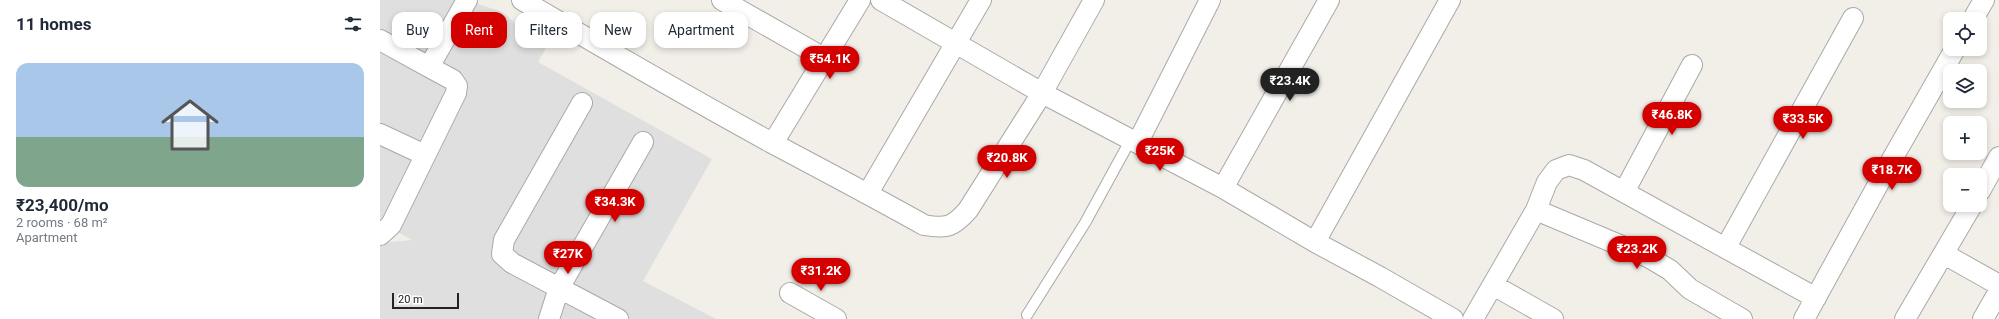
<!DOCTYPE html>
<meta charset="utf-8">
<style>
body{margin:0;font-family:Roboto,sans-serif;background:#f6f6f7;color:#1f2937;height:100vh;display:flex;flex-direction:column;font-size:15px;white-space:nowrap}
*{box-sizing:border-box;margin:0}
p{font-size:13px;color:#747a83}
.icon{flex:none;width:22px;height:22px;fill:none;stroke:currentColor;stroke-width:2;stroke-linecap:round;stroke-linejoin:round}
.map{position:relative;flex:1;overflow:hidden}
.side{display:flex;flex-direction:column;background:#fff;width:380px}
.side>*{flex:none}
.banner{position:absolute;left:12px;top:12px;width:380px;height:36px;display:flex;gap:8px}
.tools{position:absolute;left:1563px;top:12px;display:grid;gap:8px}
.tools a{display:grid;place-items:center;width:44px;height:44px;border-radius:8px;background:#fff;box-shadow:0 2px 6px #0003;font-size:20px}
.scale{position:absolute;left:12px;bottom:10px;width:67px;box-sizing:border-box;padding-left:4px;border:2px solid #222;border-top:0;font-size:11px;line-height:14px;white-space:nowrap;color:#222;-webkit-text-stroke:3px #fff;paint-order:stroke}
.price{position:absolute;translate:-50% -34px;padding:0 9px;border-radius:14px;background:#d40000;color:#fff;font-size:13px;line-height:26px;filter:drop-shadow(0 1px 2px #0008)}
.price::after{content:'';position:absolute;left:50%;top:24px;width:12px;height:9px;margin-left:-6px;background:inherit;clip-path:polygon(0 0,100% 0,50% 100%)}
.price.active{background:#222;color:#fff}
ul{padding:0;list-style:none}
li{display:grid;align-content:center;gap:8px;height:212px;padding:0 16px}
li span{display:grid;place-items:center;height:124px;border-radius:12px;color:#555}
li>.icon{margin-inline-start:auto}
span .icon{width:72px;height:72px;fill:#fffc;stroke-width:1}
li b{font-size:17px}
h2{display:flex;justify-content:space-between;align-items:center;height:48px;padding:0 16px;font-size:17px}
.pill{padding:0 14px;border-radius:12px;background:#fff;box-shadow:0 2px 6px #0003;font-size:14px;line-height:36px}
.pill.active{background:#d40000;color:#fff}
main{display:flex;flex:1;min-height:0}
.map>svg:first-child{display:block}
.residential{fill:#e0dfdf}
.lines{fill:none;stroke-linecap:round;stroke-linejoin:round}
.service-casing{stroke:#a9a9a9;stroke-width:12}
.minor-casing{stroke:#a9a9a9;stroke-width:22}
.service{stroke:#fff;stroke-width:10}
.minor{stroke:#fff;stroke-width:20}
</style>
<main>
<section class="side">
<h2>11 homes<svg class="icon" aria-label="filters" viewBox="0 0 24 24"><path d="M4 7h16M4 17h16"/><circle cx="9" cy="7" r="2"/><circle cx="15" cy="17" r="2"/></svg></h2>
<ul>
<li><span style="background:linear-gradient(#a9c7e8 60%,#7fa58c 0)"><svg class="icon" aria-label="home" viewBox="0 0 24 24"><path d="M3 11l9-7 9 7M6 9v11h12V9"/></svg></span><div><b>₹23,400/mo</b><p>2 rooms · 68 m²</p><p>Apartment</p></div></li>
</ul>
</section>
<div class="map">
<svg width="1619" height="319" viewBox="0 0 1619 319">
<rect width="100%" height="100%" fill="#f2efe9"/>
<!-- residential -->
<path class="residential" d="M0 0H87L122 12 166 48 158 62 332 159 263 281 336 319H0V243L32 240 0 222Z"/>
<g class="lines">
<defs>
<path id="service" d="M647 315 705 223 751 139"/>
<path id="minor" d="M142 0C225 49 308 97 392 143 443 170 494 197 544 225 567 229 573 227 588 210L662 93 714 0
M342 0 444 58
M501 0 662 93 843 188 935 242 1000 277 1073 319
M1593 19 1604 0
M0 40 49 67
M202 103 124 240 122 254 132 263 238 319
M0 134 45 155
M758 142 830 0
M393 143 480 0
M843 188 949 0
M1600 191 1619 157
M1244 192 1312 65
M488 193 601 0
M1156 210 1268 257 1290 270 1310 289 1362 319
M0 235 11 225 76 93 77 86 73 80 49 67 87 0
M935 242 1070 0
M1346 247 1473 18
M1564 254 1619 285
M1113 285 1173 319
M410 293 456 319
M169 319 179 288 263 142
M1093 319 1156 210 1167 182 1176 170 1189 165 1204 170 1436 298
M1424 319 1511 161 1575 49
M1525 319 1592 205
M1603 319 1619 291"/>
</defs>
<!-- service casing -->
<use href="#service" class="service-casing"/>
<!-- minor casing -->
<use href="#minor" class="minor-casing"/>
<!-- service -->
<use href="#service" class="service"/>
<!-- minor -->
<use href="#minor" class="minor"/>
</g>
</svg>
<div class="tools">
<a><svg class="icon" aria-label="locate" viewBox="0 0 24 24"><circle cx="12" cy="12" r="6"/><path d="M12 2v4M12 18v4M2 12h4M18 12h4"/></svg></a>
<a><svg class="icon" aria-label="layers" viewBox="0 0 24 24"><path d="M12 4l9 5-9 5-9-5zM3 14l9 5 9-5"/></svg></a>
<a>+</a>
<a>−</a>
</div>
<div class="scale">20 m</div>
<b class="price" style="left:450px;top:80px">₹54.1K</b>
<b class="price active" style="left:910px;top:102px">₹23.4K</b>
<b class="price" style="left:1292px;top:136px">₹46.8K</b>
<b class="price" style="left:1423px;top:140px">₹33.5K</b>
<b class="price" style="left:780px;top:172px">₹25K</b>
<b class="price" style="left:627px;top:179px">₹20.8K</b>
<b class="price" style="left:1512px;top:191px">₹18.7K</b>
<b class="price" style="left:235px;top:223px">₹34.3K</b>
<b class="price" style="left:1257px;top:270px">₹23.2K</b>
<b class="price" style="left:188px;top:275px">₹27K</b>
<b class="price" style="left:441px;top:292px">₹31.2K</b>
<div class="banner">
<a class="pill">Buy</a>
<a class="pill active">Rent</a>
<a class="pill">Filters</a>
<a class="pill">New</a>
<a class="pill">Apartment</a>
</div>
</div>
</main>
